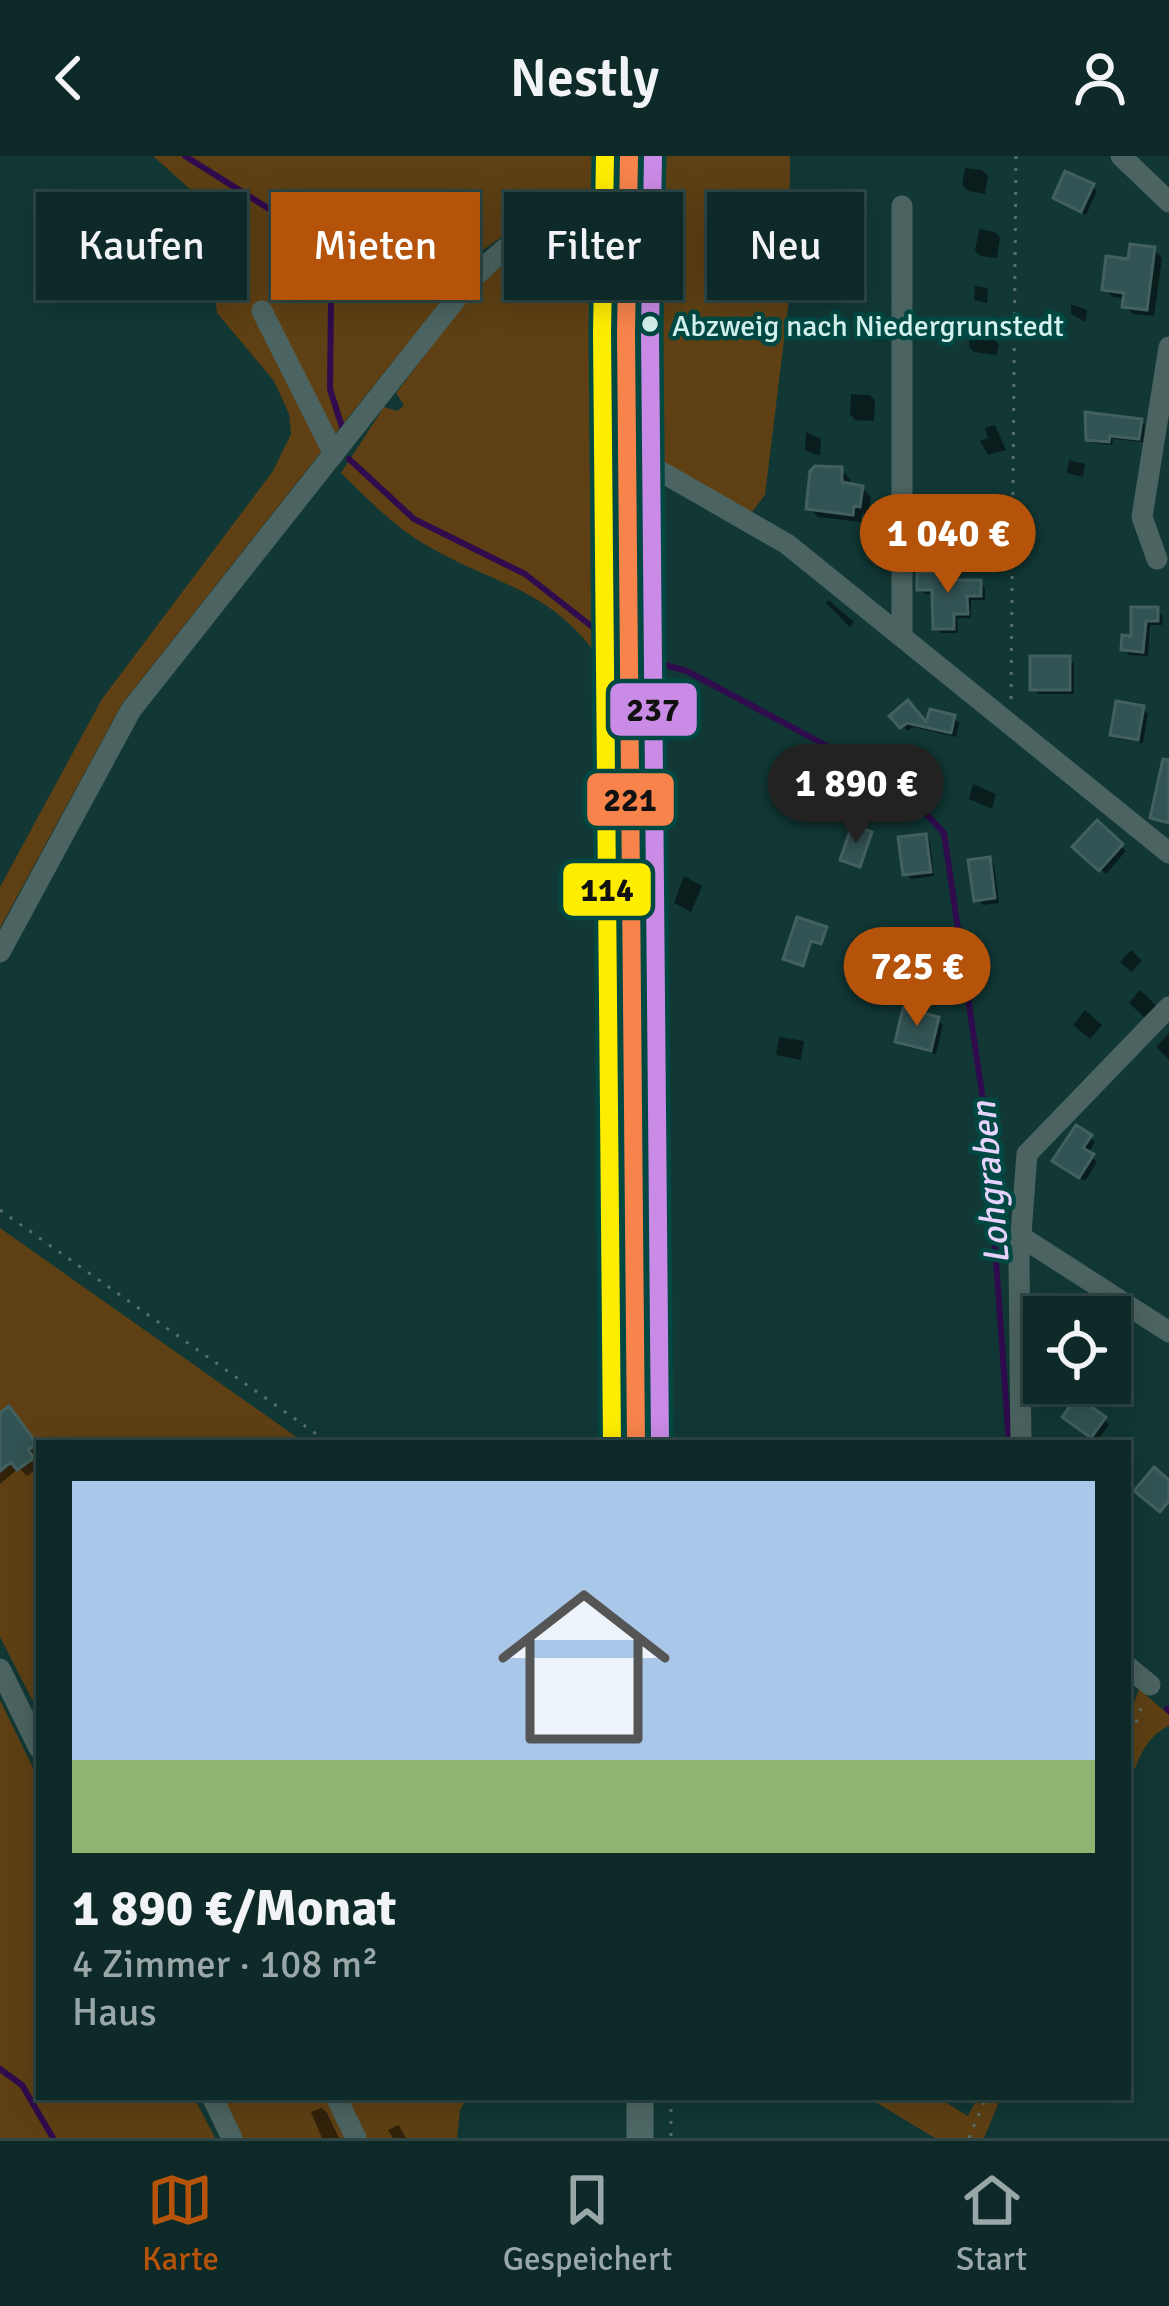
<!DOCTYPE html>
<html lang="de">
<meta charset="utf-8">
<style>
body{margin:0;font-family:Signika,sans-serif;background:#163230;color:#f1f3f6;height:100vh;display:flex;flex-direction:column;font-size:45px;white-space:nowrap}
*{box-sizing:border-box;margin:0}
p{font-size:39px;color:#9aa7a8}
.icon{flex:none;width:66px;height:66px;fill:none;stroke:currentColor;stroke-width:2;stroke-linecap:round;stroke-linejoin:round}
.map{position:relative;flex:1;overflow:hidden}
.sheet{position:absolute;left:36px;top:1284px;width:1095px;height:660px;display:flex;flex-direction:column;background:#0d2a28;border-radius:0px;box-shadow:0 6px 30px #0003,0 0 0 3px #2d4645}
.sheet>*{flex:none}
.top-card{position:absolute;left:36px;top:36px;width:1098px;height:108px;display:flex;gap:24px}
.controls{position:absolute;left:1023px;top:1140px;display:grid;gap:24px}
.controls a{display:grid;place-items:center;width:108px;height:108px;border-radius:0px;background:#0d2a28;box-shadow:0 6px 30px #0003,0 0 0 3px #2d4645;font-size:60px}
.price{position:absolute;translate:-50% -102px;padding:0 27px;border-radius:42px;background:#b45309;color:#fff;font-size:39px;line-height:78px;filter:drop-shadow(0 3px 6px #0008)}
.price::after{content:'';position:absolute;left:50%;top:72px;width:36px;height:27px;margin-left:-18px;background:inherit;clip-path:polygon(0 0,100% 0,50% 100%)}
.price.on{background:#222;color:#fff}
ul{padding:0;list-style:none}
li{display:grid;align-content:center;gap:24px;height:636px;padding:0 36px}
li span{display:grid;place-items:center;height:372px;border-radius:0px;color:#555}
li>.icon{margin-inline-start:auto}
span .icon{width:216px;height:216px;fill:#fffc;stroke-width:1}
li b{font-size:51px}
.chip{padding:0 42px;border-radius:0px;background:#0d2a28;box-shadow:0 6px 30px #0003,0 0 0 3px #2d4645;font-size:42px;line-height:108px}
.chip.on{background:#b45309;color:#fff}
header{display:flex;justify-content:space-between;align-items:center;height:156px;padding:0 36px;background:#0d2a28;font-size:54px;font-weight:600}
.tab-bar{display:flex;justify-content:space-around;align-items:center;height:168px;border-top:3px solid #2d4645;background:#0d2a28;font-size:33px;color:#9aa7a8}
.tab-bar a{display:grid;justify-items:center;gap:6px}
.tab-bar .on{color:#b45309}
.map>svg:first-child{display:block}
.green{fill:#5e4014}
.shadow{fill:#0007}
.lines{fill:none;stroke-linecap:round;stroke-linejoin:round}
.stream{stroke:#300b4e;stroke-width:6}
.building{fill:#325353;stroke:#436060;stroke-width:3}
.path{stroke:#586e6c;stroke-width:3;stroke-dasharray:3 9;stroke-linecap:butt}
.minor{stroke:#4c6461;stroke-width:21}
.major{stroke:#4e6865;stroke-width:27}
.bus-1-casing{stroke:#014843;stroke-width:27}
.bus-2-casing{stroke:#014843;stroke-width:27}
.bus-3-casing{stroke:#014843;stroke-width:27}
.bus-1{stroke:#f8844c;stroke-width:18}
.bus-2{stroke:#ffed00;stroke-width:18}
.bus-3{stroke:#ca8be6;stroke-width:18}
.bus-dot{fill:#d4f2ed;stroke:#014843;stroke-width:4.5}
.labels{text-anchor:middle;stroke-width:9;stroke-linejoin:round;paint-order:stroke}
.bus-label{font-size:30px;fill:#d4f2ed;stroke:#014843;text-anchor:start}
.water-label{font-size:36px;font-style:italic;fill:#e7d3fd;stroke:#014843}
.line-badge{stroke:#014843;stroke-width:4.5}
.pale-badge-label{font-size:33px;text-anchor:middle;font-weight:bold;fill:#111}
</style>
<header><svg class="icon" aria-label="back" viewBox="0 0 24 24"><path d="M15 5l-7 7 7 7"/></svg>Nestly<svg class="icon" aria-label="person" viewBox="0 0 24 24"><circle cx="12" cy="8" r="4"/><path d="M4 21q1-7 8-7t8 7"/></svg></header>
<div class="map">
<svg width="1169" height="1982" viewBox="0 0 1169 1982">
<rect width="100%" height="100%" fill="#113835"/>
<!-- green -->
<path class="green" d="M153 0H618L607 22 596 34 528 62 483 94 370 234 122 548 0 772V731L102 543 273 315 291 278 289 258 274 225 217 157 205 55 192 35Z
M651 0H790L789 143 765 339 752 356 654 301 653 287 662 248 663 188 650 89Z
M557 77 593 81 602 89 611 114 610 263 598 347 609 396 602 506C549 430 499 432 426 389 393 370 368 343 341 317L384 251 398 255 404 249 396 237C443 178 483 104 557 77Z
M649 773 658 1011 661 1287H648L645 775Z
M0 1072 305 1287H39V1557L0 1481Z
M1139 1533 1169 1559V1570C1144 1581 1138 1606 1128 1630V1564Z
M0 1544 39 1624V1941H194L215 1982H0Z
M220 1941H468L460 1954 457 1982H240Z
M867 1941H937L968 1960 978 1941H1001L984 1982H935Z"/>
<!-- shadow -->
<path class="shadow" d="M965 12 982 14 988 20 985 38 968 35 962 29Z
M1092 30 1097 35 1086 59 1062 46Z
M979 73 995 76 1000 81 997 102 981 100 975 95Z
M1154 94 1162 102 1154 160 1133 158 1125 150 1126 142 1113 141 1105 133 1131 106Z
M975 130 988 132 987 147 974 144Z
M1071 148 1087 154 1086 166 1071 158Z
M871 171 882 173 883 185 871 184Z
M970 180 993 183 999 188 997 199 974 196 969 191Z
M851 238 870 239 875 244 874 265 855 264 850 258Z
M1141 266 1145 270 1143 286 1113 283 1112 289 1093 287 1089 282Z
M995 269 1006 294 988 299 980 285 988 282 985 272Z
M806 276 821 283 820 300 805 294Z
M1069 304 1085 308 1083 321 1067 317Z
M841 314 850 323V330L862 332 871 341 868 358 862 357 861 366 818 361 810 352Z
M982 382 996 385V396H983Z
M953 419 958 424 980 427 985 432V444H971V462H957L958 477H941L936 472 935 438H925L920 433Z
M828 444 854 466 850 471 826 447Z
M1134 454H1157L1163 460 1162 469H1150L1148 500 1129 499 1124 493 1133 483Z
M1069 503 1074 508V538H1039L1033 533Z
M1143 553 1148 558 1143 587 1119 583 1113 578Z
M894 560 928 571 954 562 959 567 956 581 913 571 908 575Z
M973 628 996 638 992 653 969 643Z
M1097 668 1126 695 1106 718 1076 691Z
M925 681 930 686 934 720 911 723 906 718Z
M988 704 994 709 999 747 983 749 977 743Z
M684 720 702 730 691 756 674 747Z
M1131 794 1142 805 1131 816 1120 806Z
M1140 834 1157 850 1146 863 1129 847Z
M1085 854 1102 869 1090 883 1073 869Z
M938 864 943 869 936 898 903 890 898 885Z
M1169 877V904L1156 891Z
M779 881 804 885 801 904 776 899Z
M1090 981 1095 986 1088 998 1097 1006 1085 1025 1061 1010Z
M1070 1145 1086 1157 1091 1161H1067L1062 1156Z
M0 1261 16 1262 39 1292V1299L33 1303 39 1311 27 1320 19 1312 0 1328Z
M1104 1263 1109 1269 1097 1285 1071 1266Z
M322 1952 327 1957 339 1982H322L311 1956Z
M398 1969 399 1970 406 1982H393L388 1974Z"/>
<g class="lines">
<!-- stream -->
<path class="stream" d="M185 0 282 61 331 145 330 233 342 271
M349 303 414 363 525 418 604 480
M654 506 687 515 898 628 944 677 986 965 1009 1287
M1167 1553 1169 1555
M0 1913 22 1929 53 1982"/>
</g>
<!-- building -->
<path class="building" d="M1065 15 1094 28 1081 56 1053 42Z
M1130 88 1155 91 1147 154 1122 151 1124 137 1102 134 1106 100 1128 103Z
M1085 256 1142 263 1139 283 1110 280 1109 286 1086 284Z
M815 310 842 311V326L863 330 860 351 854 350 853 359 806 353 810 315Z
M917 416H954V424H981V440H967L968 458H954V473H933L932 434H917Z
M1131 451H1158V465H1146L1143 496 1121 494 1122 479 1131 480Z
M1030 500H1070V534H1030Z
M908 544 926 566 930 553 955 559 951 577 907 567 900 572 889 560Z
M1116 545 1144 550 1138 584 1110 579Z
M1163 603 1169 604V667L1150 662Z
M1097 664 1123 688 1099 715 1072 691Z
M852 669 872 676 860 711 840 704Z
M926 678 931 716 903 719 898 681Z
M990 701 995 742 974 745 968 704Z
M797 761 827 771 821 788 811 785 803 810 783 803Z
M903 852 939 861 931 895 895 886Z
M1076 969 1092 979 1083 992 1094 998 1079 1022 1052 1005Z
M1077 1241 1106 1261 1091 1282 1062 1261Z
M9 1250 37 1288 28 1294 34 1302 17 1314 11 1306 0 1315V1257Z
M1154 1311 1169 1324V1345L1160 1356 1134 1335Z"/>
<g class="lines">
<!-- path -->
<path class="path" d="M651 129C661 177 661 226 651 274
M1011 543 1016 0
M654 635 659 969 665 998 667 1287
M0 1054 329 1287
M1128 1589 1143 1547
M671 1941V1982
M969 1982 986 1941"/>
<!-- minor -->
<path class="minor" d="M1121 0 1169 46
M902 50V481
M545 66 629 71
M262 155 334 298
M629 307H646L787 388 1169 697
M1157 403 1142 361 1169 191
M0 796 131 554 467 129C515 77 560 49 630 36
M1020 1080 1169 1176
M1021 1287 1019 1104 1027 998 1169 851
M1128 1511 1150 1529
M0 1513 39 1592
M212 1941 232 1982
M336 1941 356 1982"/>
<!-- major -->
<path class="major" d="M629 0 626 177 636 1287
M640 1982V1941"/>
<defs>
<path id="bus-1" d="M629 0 626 177 636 1287"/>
<path id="bus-2" d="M605 0 602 177 612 1287"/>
<path id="bus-3" d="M653 0 650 177 660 1287"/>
</defs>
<!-- bus-1 casing -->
<use href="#bus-1" class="bus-1-casing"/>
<!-- bus-2 casing -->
<use href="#bus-2" class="bus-2-casing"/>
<!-- bus-3 casing -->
<use href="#bus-3" class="bus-3-casing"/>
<!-- bus-1 -->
<use href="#bus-1" class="bus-1"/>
<!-- bus-2 -->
<use href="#bus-2" class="bus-2"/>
<!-- bus-3 -->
<use href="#bus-3" class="bus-3"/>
</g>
<!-- markers -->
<circle class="bus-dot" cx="650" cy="168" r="10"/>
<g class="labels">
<!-- bus labels -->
<g class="bus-label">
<text x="672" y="180">Abzweig nach Niedergrunstedt</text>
</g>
<!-- water labels -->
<g class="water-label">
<text transform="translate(989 1027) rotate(-95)" y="13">Lohgraben</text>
</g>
</g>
<g class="line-badge">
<rect x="608" y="525" width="91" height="57" rx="12" fill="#ca8be6"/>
<rect x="585" y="615" width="91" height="57" rx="12" fill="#f8844c"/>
<rect x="561" y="705" width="92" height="57" rx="12" fill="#ffed00"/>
</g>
<g class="pale-badge-label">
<text x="653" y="565">237</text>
<text x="630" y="655">221</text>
<text x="607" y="745">114</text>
</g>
</svg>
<div class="controls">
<a><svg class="icon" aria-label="locate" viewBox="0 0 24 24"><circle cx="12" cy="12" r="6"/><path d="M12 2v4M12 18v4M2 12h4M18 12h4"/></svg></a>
</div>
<b class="price" style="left:948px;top:440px">1 040 €</b>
<b class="price on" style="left:856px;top:690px">1 890 €</b>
<b class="price" style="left:917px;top:873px">725 €</b>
<div class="top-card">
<a class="chip">Kaufen</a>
<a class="chip on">Mieten</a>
<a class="chip">Filter</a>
<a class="chip">Neu</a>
</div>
<section class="sheet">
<ul>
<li><span style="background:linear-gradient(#a9c7e8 75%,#8fb573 0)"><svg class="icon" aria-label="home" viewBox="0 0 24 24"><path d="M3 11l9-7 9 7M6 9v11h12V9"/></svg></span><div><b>1 890 €/Monat</b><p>4 Zimmer · 108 m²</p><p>Haus</p></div></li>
</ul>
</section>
</div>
<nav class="tab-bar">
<a class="on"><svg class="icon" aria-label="map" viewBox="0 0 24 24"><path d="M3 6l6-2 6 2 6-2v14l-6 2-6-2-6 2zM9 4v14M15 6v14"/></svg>Karte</a>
<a><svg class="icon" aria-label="saved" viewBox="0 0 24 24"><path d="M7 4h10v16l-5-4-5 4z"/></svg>Gespeichert</a>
<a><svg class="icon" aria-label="home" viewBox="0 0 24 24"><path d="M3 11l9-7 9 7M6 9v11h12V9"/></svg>Start</a>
</nav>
